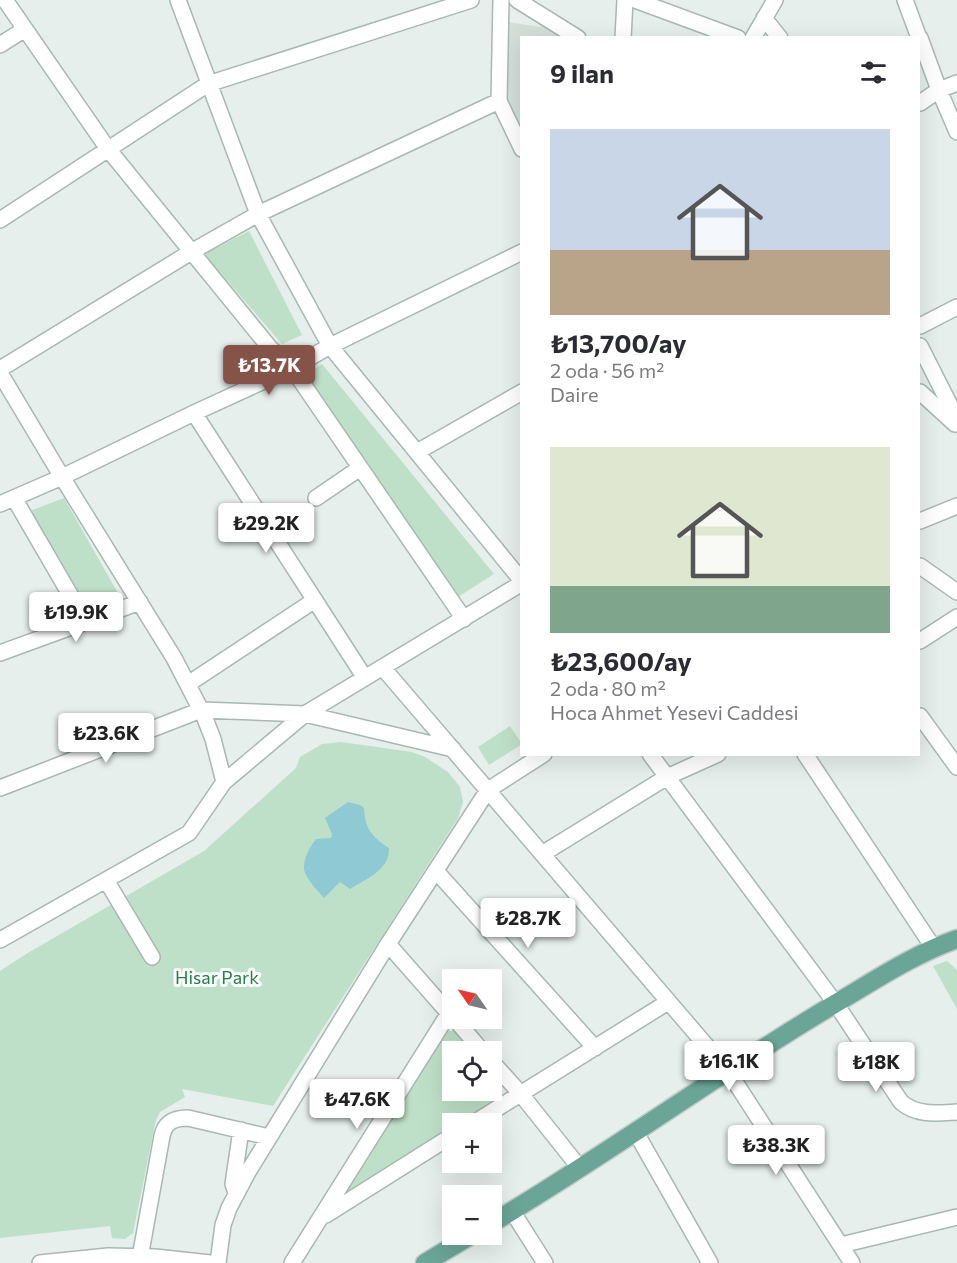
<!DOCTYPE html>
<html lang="tr">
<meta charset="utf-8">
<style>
body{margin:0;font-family:Commissioner,sans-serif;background:#f2f2f3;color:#2b2b33;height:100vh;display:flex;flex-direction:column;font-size:22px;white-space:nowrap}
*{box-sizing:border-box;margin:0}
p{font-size:20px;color:#7c7c81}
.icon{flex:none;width:33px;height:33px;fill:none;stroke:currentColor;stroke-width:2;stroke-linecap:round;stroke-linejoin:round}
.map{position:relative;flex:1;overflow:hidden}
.drawer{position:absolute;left:520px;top:36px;width:400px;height:720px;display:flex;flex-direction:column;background:#fff;border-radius:0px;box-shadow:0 6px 24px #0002}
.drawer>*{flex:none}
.needle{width:39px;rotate:304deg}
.fabs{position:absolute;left:442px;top:969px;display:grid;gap:12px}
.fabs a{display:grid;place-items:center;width:60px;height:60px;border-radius:0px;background:#fff;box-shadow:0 6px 24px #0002;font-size:30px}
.price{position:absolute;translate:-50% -51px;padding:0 14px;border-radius:6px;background:#fff;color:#222;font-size:20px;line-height:39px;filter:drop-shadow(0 2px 3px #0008)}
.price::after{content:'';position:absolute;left:50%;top:36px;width:18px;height:14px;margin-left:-9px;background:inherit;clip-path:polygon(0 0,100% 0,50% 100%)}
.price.selected{background:#855347;color:#fff}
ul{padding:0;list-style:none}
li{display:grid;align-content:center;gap:12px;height:318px;padding:0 30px}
li span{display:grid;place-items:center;height:186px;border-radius:0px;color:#555}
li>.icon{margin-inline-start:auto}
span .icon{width:108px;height:108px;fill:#fffc;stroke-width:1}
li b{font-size:26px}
h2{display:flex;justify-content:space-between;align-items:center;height:72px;padding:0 30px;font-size:26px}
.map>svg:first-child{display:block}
.built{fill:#d4dfda}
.green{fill:#bfe0c8}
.water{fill:#8ec9d4}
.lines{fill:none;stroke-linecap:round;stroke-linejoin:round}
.minor-casing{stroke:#a8b8b2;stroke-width:18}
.major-casing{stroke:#c2cac8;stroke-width:21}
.minor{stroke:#fff;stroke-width:15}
.major{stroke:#6aa596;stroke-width:18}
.labels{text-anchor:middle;stroke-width:6;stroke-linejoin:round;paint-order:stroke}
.park-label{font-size:18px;fill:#2d7a4b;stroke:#f7fbf9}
</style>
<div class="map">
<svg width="957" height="1263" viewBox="0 0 957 1263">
<rect width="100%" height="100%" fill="#e6efeb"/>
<!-- built -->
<path class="built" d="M507 22 549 28 563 37 522 38V134L505 98Z"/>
<!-- green -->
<path class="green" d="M249 231 302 335 282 344 204 254Z
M322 364 494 574 458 597 306 375Z
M64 498 123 602 89 612 30 511Z
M510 726 522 744 489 765 478 747Z
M341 742 412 752 425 757 448 772 460 787 463 802 458 818 273 1106 182 1089 185 1097 160 1112 156 1120 133 1233 125 1239 112 1238 110 1226 0 1238V971L26 954 204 851 296 768 300 757 322 744Z
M947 961 957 970V1009L933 966Z
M445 1031H458L478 1051 453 1052V1090H492V1068L501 1079 500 1096 457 1123 453 1124V1126L337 1200Z"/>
<!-- water -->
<path class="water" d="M348 802 360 805 364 808C365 829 372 837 389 848 390 870 366 879 350 889L340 882 324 898C318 891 310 883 306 875 300 864 309 848 316 839L331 838 332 834 325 818Z"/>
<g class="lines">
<defs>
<path id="minor" d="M5 0 108 149 270 348 292 368 464 619
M178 0 258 214 330 346 522 581
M501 0 499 101 522 149
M517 0 578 38
M635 0 738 38
M905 0 919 38
M764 18 780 38
M623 38 625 0
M753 38 775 0
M920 38 939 90 957 132
M0 45 25 29
M920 103 939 90 957 83
M0 220 208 84 471 0
M920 326 957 307
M920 346 957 419
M0 369 191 252 258 214 499 101
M0 373 62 477 174 658 204 716 213 739 224 782
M920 392 955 424
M194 413 365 678
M417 452 522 392
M14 498 86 622
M316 498 360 468
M0 504 62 477 194 413 292 368 330 346 522 252
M920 521 957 506
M920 566 957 592
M920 641 957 617
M0 653 140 602
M383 668 728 1071 852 1263
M188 684 315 600
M920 716 957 767
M650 754 836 1004 901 1102C917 1116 937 1113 957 1112
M805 754 933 947
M0 788 201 710 305 714 453 749
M542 854 667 777 718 754
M436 871 595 1048
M106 880 152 957
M0 940 189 833 224 782 305 714 522 583
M388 944 453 1018
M454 1018 483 1052
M492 1062 520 1093 579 1167
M472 1124 668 1002
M635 1131 710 1263
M236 1193 233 1184 241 1130
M512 1211 545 1263
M326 1215 453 1135
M841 1245 957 1217
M40 1263 108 1256 155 1257 210 1263
M139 1263 162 1136C165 1122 174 1118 188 1118L269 1137
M218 1263 223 1225 229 1208 248 1172 388 944 488 790 544 754
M292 1263 449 1013"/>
<path id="major" d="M492 1223C608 1154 717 1074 833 1005 874 981 912 955 957 939
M425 1263 473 1234"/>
</defs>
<!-- minor casing -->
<use href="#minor" class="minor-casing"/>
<!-- major casing -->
<use href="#major" class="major-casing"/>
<!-- minor -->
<use href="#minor" class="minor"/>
<!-- major -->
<use href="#major" class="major"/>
</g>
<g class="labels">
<!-- park labels -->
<g class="park-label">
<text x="217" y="984">Hisar Park</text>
</g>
</g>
</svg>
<div class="fabs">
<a><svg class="needle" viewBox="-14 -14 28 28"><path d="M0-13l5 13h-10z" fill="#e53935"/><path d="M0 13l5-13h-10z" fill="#7c7c81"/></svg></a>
<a><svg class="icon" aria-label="locate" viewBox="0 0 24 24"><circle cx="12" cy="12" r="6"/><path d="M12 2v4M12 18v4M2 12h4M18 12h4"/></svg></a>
<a>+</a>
<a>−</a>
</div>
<b class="price selected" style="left:269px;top:396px">₺13.7K</b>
<b class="price" style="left:266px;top:554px">₺29.2K</b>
<b class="price" style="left:76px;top:643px">₺19.9K</b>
<b class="price" style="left:106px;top:764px">₺23.6K</b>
<b class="price" style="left:528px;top:949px">₺28.7K</b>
<b class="price" style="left:729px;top:1092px">₺16.1K</b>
<b class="price" style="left:876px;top:1093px">₺18K</b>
<b class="price" style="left:357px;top:1130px">₺47.6K</b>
<b class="price" style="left:776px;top:1176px">₺38.3K</b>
<section class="drawer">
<h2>9 ilan<svg class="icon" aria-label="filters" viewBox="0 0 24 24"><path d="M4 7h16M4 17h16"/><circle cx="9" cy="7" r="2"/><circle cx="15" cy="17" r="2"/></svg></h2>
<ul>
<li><span style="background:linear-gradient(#c9d6e8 65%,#b9a48a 0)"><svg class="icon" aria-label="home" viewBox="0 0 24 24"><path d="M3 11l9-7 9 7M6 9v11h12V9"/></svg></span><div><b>₺13,700/ay</b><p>2 oda · 56 m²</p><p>Daire</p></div></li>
<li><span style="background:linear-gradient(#dfe7d0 75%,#7fa58c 0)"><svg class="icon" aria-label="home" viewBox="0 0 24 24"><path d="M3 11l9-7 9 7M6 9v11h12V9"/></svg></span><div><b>₺23,600/ay</b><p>2 oda · 80 m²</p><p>Hoca Ahmet Yesevi Caddesi</p></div></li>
</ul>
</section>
</div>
